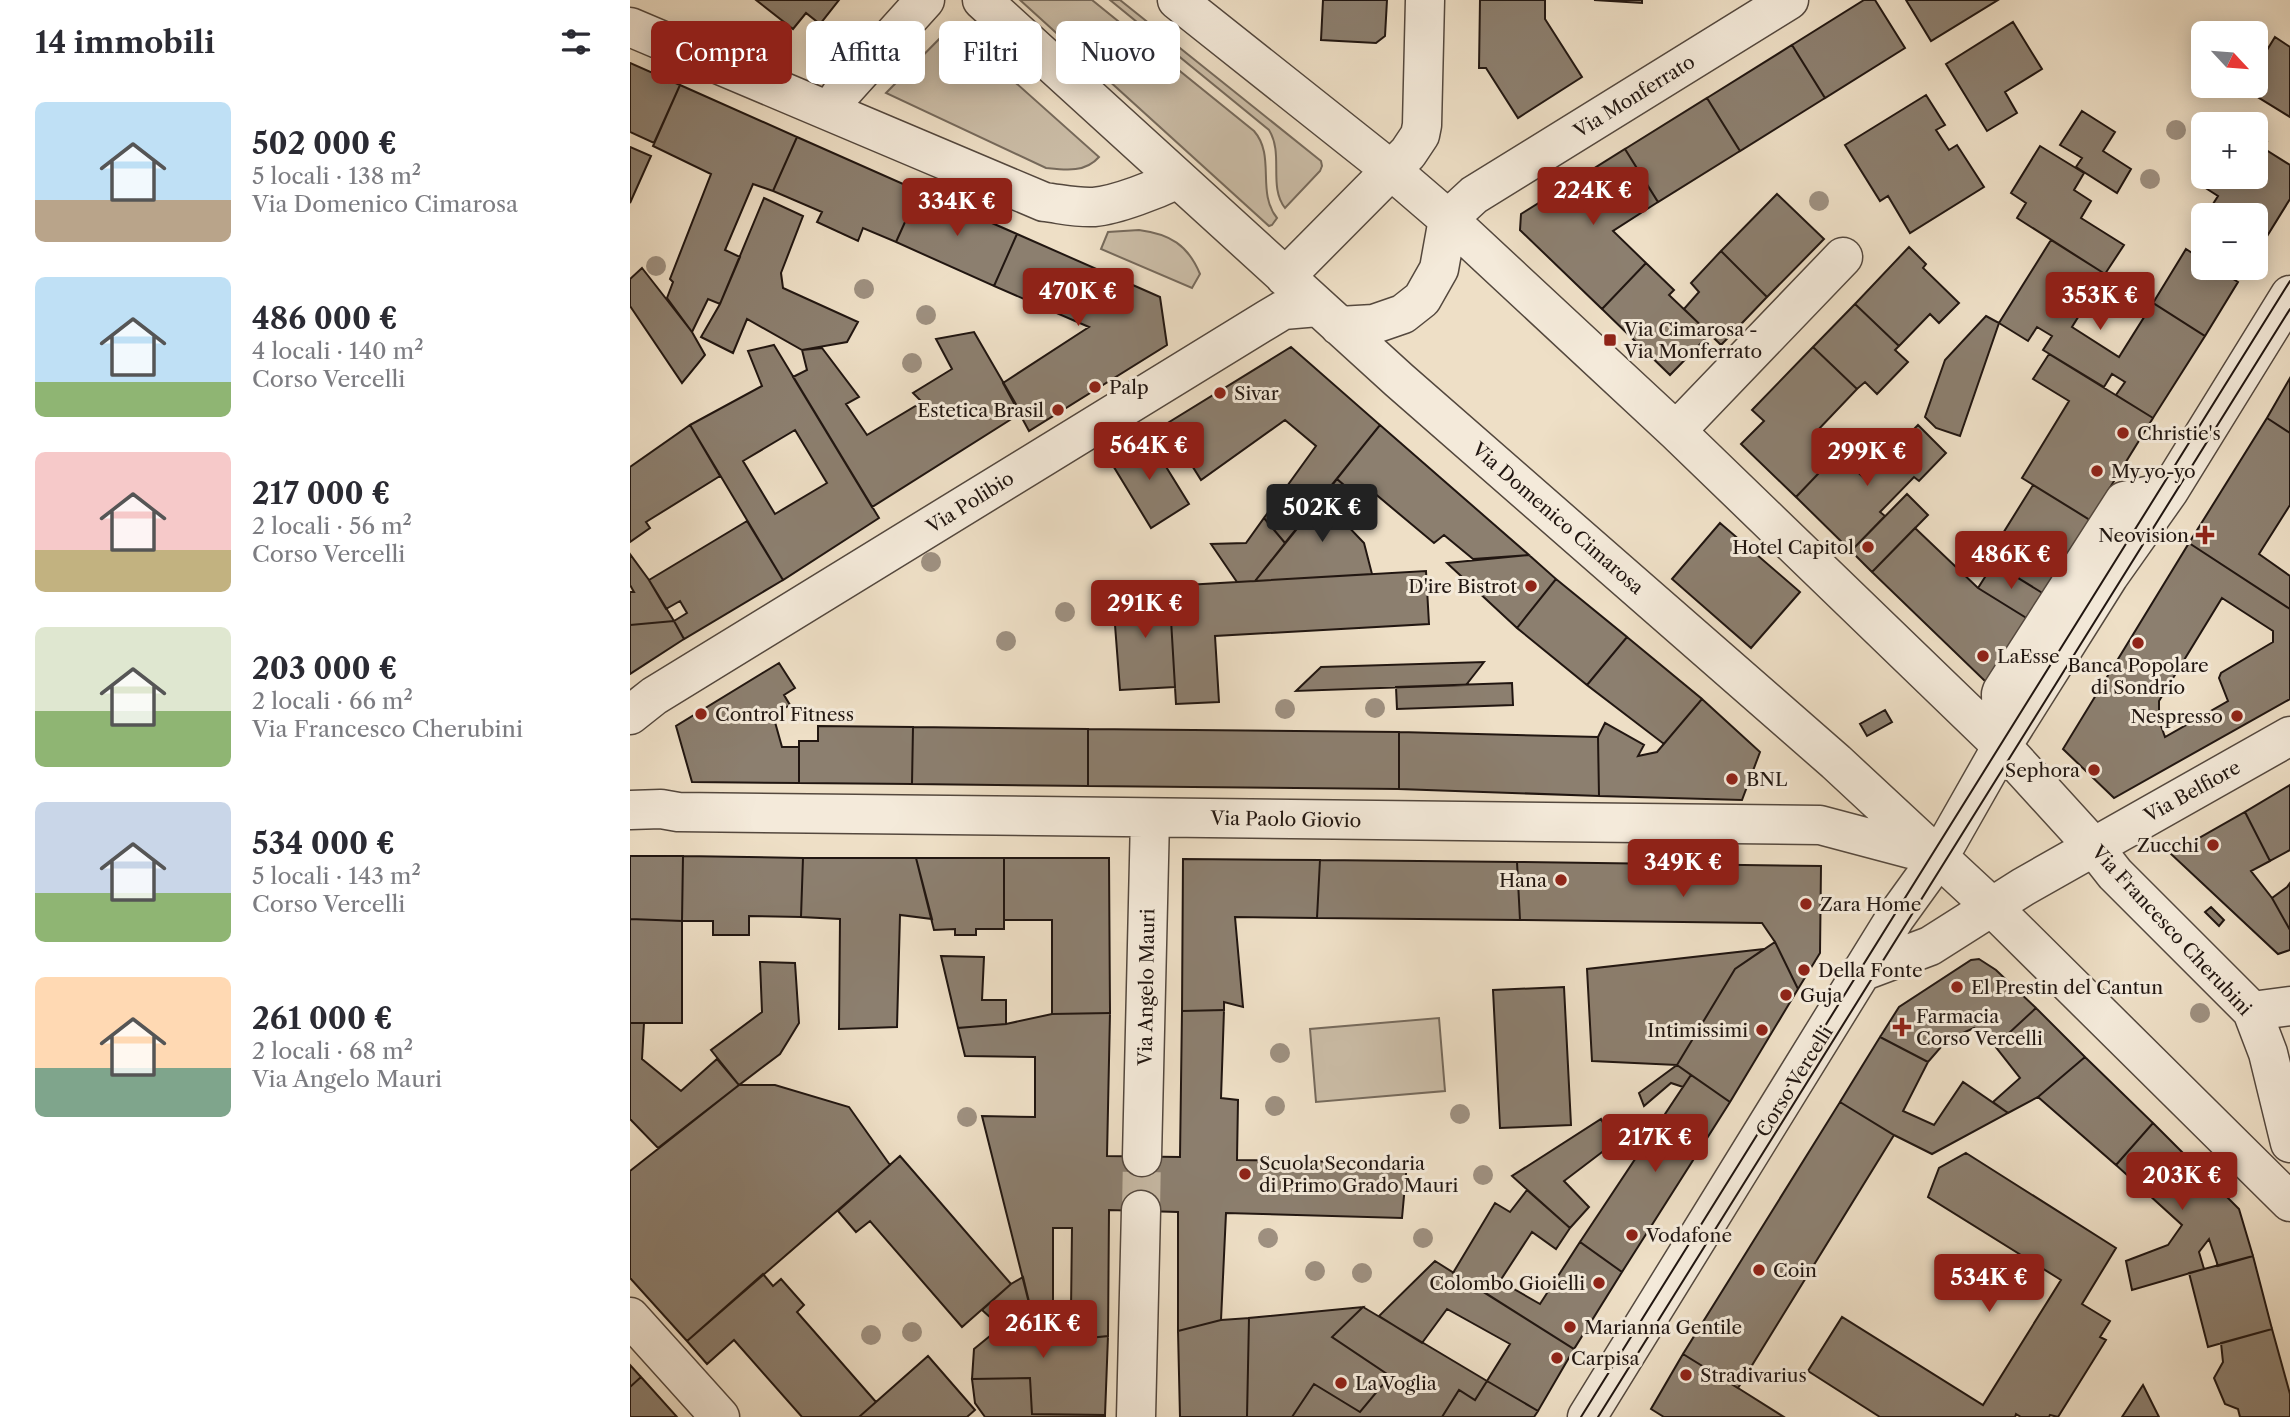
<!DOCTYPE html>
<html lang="it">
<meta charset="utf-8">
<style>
body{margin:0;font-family:"Libre Caslon Text",serif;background:#f2f2f3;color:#2b2b33;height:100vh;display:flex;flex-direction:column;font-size:26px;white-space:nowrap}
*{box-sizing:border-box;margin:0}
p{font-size:23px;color:#7c7c81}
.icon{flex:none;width:38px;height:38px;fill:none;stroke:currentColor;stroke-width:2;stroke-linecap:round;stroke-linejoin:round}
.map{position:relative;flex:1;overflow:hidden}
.panel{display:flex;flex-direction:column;background:#fff;width:630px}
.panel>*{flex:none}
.hud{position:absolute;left:21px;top:21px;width:665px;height:63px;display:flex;gap:14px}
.needle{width:46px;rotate:116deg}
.buttons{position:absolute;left:1561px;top:21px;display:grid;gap:14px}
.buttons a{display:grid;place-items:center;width:77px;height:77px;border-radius:10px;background:#fff;box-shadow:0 4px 18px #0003;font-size:35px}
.price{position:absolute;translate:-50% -60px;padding:0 16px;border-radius:7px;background:#8f2418;color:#fff;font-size:23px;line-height:46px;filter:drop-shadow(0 2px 4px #0008)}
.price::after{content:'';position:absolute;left:50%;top:42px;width:21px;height:16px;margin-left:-10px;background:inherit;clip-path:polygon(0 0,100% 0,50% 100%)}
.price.active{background:#222;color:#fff}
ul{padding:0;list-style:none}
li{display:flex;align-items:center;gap:21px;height:175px;padding:0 35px}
li span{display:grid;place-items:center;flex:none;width:196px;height:140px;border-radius:10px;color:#555}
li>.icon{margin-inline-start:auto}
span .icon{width:84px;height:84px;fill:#fffc;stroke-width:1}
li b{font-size:30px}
h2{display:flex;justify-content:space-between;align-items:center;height:84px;padding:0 35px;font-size:30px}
.chip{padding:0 24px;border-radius:10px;background:#fff;box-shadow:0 4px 18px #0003;font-size:24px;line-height:63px}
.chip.active{background:#8f2418;color:#fff}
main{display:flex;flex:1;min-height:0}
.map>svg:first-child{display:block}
.green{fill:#cbbda7;stroke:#766a5c;stroke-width:2}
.building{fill:#8c7f6f;stroke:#211611;stroke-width:2;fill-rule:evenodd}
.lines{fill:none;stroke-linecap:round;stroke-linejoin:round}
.minor-tunnel{stroke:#c5b7a2;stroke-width:38;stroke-dasharray:38 19;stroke-linecap:butt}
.minor-casing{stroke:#54483e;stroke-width:41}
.minor{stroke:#f4eada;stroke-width:38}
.tram{stroke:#211611;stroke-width:2}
.tree{fill:#9e9080}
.poi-dot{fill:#8f2418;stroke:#f4eada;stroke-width:2.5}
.labels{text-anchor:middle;stroke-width:6;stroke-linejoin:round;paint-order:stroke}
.street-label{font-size:19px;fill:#211611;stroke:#f4eada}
.poi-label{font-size:19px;fill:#211611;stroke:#f4eada;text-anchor:start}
</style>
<main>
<section class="panel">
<h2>14 immobili<svg class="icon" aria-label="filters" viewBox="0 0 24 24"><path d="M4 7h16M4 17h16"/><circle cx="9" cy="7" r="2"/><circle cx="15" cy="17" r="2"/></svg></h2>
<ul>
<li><span style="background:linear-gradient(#bfe0f5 70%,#b9a48a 0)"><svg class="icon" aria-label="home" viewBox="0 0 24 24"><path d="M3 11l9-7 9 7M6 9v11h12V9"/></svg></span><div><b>502 000 €</b><p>5 locali · 138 m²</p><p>Via Domenico Cimarosa</p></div></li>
<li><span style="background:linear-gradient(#bfe0f5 75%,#8fb573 0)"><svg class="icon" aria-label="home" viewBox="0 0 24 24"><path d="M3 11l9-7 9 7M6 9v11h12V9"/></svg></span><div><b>486 000 €</b><p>4 locali · 140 m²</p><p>Corso Vercelli</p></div></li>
<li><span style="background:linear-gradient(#f6c9c9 70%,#c2b280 0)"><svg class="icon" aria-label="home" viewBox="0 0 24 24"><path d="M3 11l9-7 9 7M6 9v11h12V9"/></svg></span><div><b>217 000 €</b><p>2 locali · 56 m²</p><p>Corso Vercelli</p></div></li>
<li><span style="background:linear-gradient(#dfe7d0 60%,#8fb573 0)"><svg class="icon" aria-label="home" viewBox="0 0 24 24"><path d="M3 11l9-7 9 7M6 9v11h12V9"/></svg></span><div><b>203 000 €</b><p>2 locali · 66 m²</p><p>Via Francesco Cherubini</p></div></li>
<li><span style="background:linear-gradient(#c9d6e8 65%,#8fb573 0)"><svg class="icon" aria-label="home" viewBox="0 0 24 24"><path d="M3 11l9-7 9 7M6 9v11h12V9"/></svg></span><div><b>534 000 €</b><p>5 locali · 143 m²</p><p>Corso Vercelli</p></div></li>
<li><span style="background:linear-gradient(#ffd9b3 65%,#7fa58c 0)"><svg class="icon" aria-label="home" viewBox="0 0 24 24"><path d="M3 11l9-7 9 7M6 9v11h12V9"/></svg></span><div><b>261 000 €</b><p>2 locali · 68 m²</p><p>Via Angelo Mauri</p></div></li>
</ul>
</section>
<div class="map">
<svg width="1660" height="1417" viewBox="0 0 1660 1417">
<rect width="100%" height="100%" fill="#eedfc6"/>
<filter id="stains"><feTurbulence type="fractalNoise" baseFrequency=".00286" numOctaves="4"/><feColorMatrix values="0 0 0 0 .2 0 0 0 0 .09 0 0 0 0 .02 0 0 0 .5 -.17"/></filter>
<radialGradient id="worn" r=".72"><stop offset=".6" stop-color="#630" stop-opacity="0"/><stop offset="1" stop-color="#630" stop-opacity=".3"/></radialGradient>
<!-- green -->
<path class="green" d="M390 0H462L624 131C646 156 626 192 647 218L642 225 639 226Z
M480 0H490L691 161 692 166 690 171 655 208C638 186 654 154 639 130Z
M322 26 469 157C455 173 435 170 416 168L256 93Z
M509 230C540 234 558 245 570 274L562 288 471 249 478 232Z
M809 1018 815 1091 686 1102 680 1029Z"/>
<!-- building -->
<path class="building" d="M126 0H209L190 24 176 13 163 29Z
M693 0H757L755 36 746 43 691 40Z
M850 0H915V19L952 77 888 118 856 68H849Z
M964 0H1012V3Z
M1234 0H1245L1275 48 1195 98 1162 45Z
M1276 0H1368L1301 41Z
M1383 22 1412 69 1375 92 1387 113 1357 131 1316 64Z
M1645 37 1660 47V117L1613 88 1615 86H1626V68Z
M1162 45 1195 98 1110 151 1077 98Z
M0 63 50 85 24 143 0 132Z
M50 85 167 137 143 191 123 184 95 250 110 257 90 304 78 299 62 332 37 298 43 282 40 279 81 174 23 146Z
M1296 95 1315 125 1306 130 1319 150 1327 145 1354 187 1280 233 1258 196 1250 201 1215 145Z
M1077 98 1110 151 1028 202 995 149Z
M1452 111 1485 132 1473 151 1501 169 1487 193 1446 167 1452 158 1430 145Z
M1626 134 1637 142 1633 148 1660 165V199L1626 254V215H1576L1588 196 1574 187 1581 177H1626Z
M167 137 289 191 266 242 233 228 228 241 187 222 192 212 143 191Z
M1410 146 1454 173 1444 190 1461 201 1451 218 1494 245 1475 274 1387 218 1396 203 1381 193Z
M0 147 21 156 0 203Z
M995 149 1028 202 983 231 1016 263 972 309 890 230 891 214Z
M289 191 387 234 364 286 266 242Z
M1147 194 1194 239 1137 297 1091 251Z
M134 198 173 216 151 273 153 288 228 322 217 342 172 350 117 319 103 353 71 337 90 304Z
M387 234 530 297 537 345 399 431 373 383 459 327 364 286Z
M1421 240 1475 274 1442 327 1489 357 1523 303 1575 336 1523 418 1486 395 1495 382 1482 374 1474 387 1413 350 1422 336 1407 327 1398 341 1369 323Z
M1279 247 1296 264 1293 268 1329 303 1309 323 1300 314 1269 346 1225 304Z
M1556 249 1573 260V268H1585L1608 282 1575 336 1523 303Z
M1091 251 1137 297 1091 345 1054 309 1069 292 1061 283Z
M1016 263 1044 290 1039 295 1080 334 1040 375 972 309Z
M12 268 62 332 75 355 52 383 0 306V279Z
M1225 304 1269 346 1265 350 1278 362 1247 394 1235 382 1227 389 1183 347Z
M1356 316 1369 323 1330 436 1306 428 1295 417 1315 360Z
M344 332 391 413 242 507 163 377 177 370 172 350 192 348 229 397 216 404 237 435 292 402 283 393 322 369 306 339Z
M144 345 249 518 153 580 60 425 132 386 118 351ZM165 430 197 483 145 514 113 461Z
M661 347 750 425 655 543 634 518 686 446 655 420 571 480 536 424Z
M1183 347 1227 389 1186 432 1208 453 1166 497 1111 444 1134 421 1122 410Z
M1419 354 1523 418 1460 520 1392 478 1439 401 1403 379Z
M1660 378V433L1637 418Z
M1637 418 1660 433V505L1629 554 1660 576V609L1559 543Z
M60 425 90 476 16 522 20 528 0 542V467Z
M750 425 899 555 843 559 814 535 804 543 737 487 728 497 707 479Z
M1288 425 1316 453 1289 481 1284 477 1250 512 1255 516 1221 551 1166 497 1208 453 1235 479Z
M517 436 559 504 521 528 479 459Z
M707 479 728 497 710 518 734 543 742 574 625 581Z
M1403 485 1460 520 1414 594 1357 559Z
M1277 494 1298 515 1242 572 1221 551Z
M634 518 655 543 625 581 607 582 581 544 616 543Z
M117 521 153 580 54 639 44 621 57 613 50 601 36 609 19 580Z
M1090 523 1170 592 1121 648 1042 579Z
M1285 528 1348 588 1398 619 1358 684 1242 572Z
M1559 543 1660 609V699L1484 798 1433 749ZM1592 598 1643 631V642L1591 673 1589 678 1598 701 1535 737 1529 720V701Z
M0 554 19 580 44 621 0 625V592H4L0 585Z
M899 555 926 579 887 628 817 563Z
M1364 563 1414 594 1398 619 1348 588Z
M796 571 799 624 585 636 589 702 546 704 539 586Z
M926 579 997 637 957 685 887 628Z
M539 586 545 687 490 690 483 599Z
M44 621 54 639 0 674V625Z
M997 637 1072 699 1034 744 957 685Z
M854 662 836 685 666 691 691 667Z
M149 663 165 688 154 695 160 705 143 715 152 747H169V783L62 782 46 726Z
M882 683 883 705 767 709 766 687Z
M1072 699 1130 752 1112 800 969 796 968 737 975 723 1014 745 1008 756 1027 752Z
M1255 710 1262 722 1237 736 1230 724Z
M188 726 283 727 282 784 169 783V741H188Z
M283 727 458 729V786L282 784Z
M458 729 769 732V789L458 786Z
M769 732 968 737 969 796 769 789Z
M1660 785V850L1640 861 1615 812Z
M1615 812 1640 861 1621 871 1642 898 1660 930V950L1648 954 1541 854Z
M0 856H53L52 921 0 919Z
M53 856 173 858 171 917 119 916V935H83V921H52Z
M173 858H286L302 919 270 915 267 1027 209 1029 210 919 171 917Z
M286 858H374V929H346V935H325V929L304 930Z
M374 858H479L480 1013 422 1014V920H374Z
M553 859 690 860 687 918 605 917 613 1007 594 1002V1010L552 1011Z
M690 860 887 862 890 920 687 918Z
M887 862 1191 866 1190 953 1168 989 1145 942 1132 923 890 920Z
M1660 883V930L1642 898 1657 887Z
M1581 907 1594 920 1589 926 1575 912Z
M0 919 52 921V1023H0Z
M1145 942 1168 989 1100 1102 1047 1065 1105 969Z
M1134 949 1105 969 1047 1065 962 1061 957 969Z
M311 956 354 957 352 1000H376V1024L328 1028Z
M1349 959 1366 970 1406 1008 1365 1046 1344 1028 1317 1040 1298 1062 1250 1037 1269 1007 1341 960Z
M130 962 165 963 169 1023 150 1054 109 1085 81 1050 132 1012Z
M934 987 941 1125 870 1128 863 990Z
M1406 1008 1455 1057 1408 1097 1378 1113 1363 1102 1390 1078 1365 1046Z
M594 1010 591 1098 608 1100 607 1160 777 1163 772 1218 596 1213 591 1320 548 1331V1212L479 1210 478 1336 409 1343 352 1116 405 1117V1057L335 1056 328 1028 376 1024 422 1014 480 1013 477 1156 550 1157 552 1011ZM423 1228H442L441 1310H423Z
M0 1023H14L12 1059 51 1091 87 1059 109 1085 28 1148 0 1119Z
M1250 1037 1298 1062 1273 1111 1304 1125 1333 1082 1378 1113 1302 1154 1264 1135 1210 1102Z
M1455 1057 1523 1123 1486 1165 1408 1097Z
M1047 1065 1061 1075 1053 1087 1041 1083 1014 1106 1009 1093Z
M1061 1075 1100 1102 992 1272 950 1242Z
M109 1085H145L219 1107 260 1165 57 1341 0 1278V1171Z
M1210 1102 1264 1135 1108 1388 1053 1354Z
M971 1119 984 1143 934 1181 959 1207 940 1228 882 1176Z
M1523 1123 1609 1209 1623 1256 1588 1266 1579 1239 1569 1252 1574 1269 1502 1290 1496 1261 1538 1245 1552 1225 1486 1165Z
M1336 1153 1486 1248 1452 1304 1480 1321 1470 1337 1476 1340 1428 1417 1420 1415 1419 1417H1391L1386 1414 1385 1417H1250L1178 1371 1212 1317 1353 1405 1431 1280 1298 1197 1309 1168Z
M270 1156 381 1284 332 1327 240 1221 226 1232 208 1211Z
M897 1190 940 1228 926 1249 902 1232 870 1281 910 1304 950 1242 992 1272 944 1349 823 1273 865 1203 880 1212Z
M1623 1256 1642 1329 1578 1347 1559 1273Z
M805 1261 944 1349 908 1411 857 1381 880 1344 817 1309 792 1343 749 1316Z
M133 1274 143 1286 151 1279 174 1305 167 1312 246 1402 229 1417H172L104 1340 77 1364 57 1341Z
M393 1277 409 1343 478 1336 475 1415 402 1414 400 1378 342 1379 344 1349 371 1327 352 1310 381 1284Z
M733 1307 702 1337 760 1376 730 1412 684 1384 662 1417H617L619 1318Z
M733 1307 857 1381 845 1400 829 1390 812 1417H662L684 1384 730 1412 760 1376 702 1337Z
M619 1318 617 1417H550L548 1331 591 1320Z
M1642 1329 1660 1394V1417H1610L1608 1409 1595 1404 1584 1378 1593 1362 1591 1343Z
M1053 1354 1108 1388 1154 1417H1034L1021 1409Z
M298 1356 345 1410 337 1417H229Z
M0 1365 11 1377 0 1387Z
M11 1377 47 1417H0V1387Z
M400 1378 402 1414 475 1415V1417H355L345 1403 342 1379Z
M857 1381 908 1411 904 1417H812L829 1390 845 1400Z
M1513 1385 1529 1417H1492Z"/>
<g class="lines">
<!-- minor-tunnel -->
<path class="minor-tunnel" d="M511 1210 512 1157"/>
<defs>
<path id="minor" d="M352 0 769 380 1206 762 1361 906 1660 1202
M547 0 761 170 818 219 1046 431 1370 744 1463 846 1485 874 1622 1011 1638 1053 1660 1143
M0 27 414 202C431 204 447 208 464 207 487 205 527 189 548 179
M200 111 213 91 295 0
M818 219 844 195 1159 0
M655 277 778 153 790 135 792 125 795 0
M709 326 744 324 773 314 792 299 809 269 818 219
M1046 431 1213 257
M0 715 24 696 638 319 653 310 688 307
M1372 746 1371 694 1372 691 1494 501 1539 491
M0 810 31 809 48 812 1190 825 1303 855
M1231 972 1300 946 1393 887 1660 736
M1622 1011 1660 1006
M512 1157 520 818
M0 1317 90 1417
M506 1417 511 1210
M957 1417 1265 918 1309 857 1372 746 1479 576 1539 491 1660 295"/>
</defs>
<!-- minor casing -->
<use href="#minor" class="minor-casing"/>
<!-- minor -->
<use href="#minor" class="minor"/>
<!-- tram -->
<path class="tram" d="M951 1417 1660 281
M968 1417 1660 309"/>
</g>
<!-- trees -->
<g class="tree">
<circle cx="1546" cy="130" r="10"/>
<circle cx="1520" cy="179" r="10"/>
<circle cx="1189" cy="201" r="10"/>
<circle cx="26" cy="266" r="10"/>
<circle cx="234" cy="289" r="10"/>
<circle cx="296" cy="315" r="10"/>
<circle cx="282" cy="363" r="10"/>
<circle cx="301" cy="562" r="10"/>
<circle cx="435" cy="612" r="10"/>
<circle cx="376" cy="641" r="10"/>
<circle cx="745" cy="708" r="10"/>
<circle cx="655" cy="709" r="10"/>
<circle cx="1570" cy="1013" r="10"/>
<circle cx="650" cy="1053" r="10"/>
<circle cx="645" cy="1106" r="10"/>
<circle cx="830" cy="1114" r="10"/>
<circle cx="337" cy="1117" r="10"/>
<circle cx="853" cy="1175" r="10"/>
<circle cx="638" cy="1238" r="10"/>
<circle cx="793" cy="1238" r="10"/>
<circle cx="685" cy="1271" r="10"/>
<circle cx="732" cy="1273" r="10"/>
<circle cx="282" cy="1332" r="10"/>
<circle cx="241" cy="1335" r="10"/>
</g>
<!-- markers -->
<g class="poi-dot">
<rect x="973" y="333" width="14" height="14" rx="3.5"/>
<circle cx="465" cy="387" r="7"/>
<circle cx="590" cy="393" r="7"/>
<circle cx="428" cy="410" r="7"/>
<circle cx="1493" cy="433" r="7"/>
<circle cx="1467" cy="471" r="7"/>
<path d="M1571.5 524.5h7v7h7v7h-7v7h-7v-7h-7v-7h7z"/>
<circle cx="1238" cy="547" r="7"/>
<circle cx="901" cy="586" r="7"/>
<circle cx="1508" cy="643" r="7"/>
<circle cx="1353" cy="656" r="7"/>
<circle cx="71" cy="714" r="7"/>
<circle cx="1607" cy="716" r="7"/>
<circle cx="1464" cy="770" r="7"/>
<circle cx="1102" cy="779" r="7"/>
<circle cx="1583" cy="845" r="7"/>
<circle cx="931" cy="880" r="7"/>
<circle cx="1176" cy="904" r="7"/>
<circle cx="1174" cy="970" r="7"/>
<circle cx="1327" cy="987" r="7"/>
<circle cx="1156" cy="995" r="7"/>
<path d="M1268.5 1016.5h7v7h7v7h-7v7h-7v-7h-7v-7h7z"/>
<circle cx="1132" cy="1030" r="7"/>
<circle cx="615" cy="1174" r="7"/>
<circle cx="1002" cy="1235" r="7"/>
<circle cx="1129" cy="1270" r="7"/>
<circle cx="969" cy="1283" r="7"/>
<circle cx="940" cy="1327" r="7"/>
<circle cx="927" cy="1358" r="7"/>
<circle cx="1056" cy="1375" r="7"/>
<circle cx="711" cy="1383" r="7"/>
</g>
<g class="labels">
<!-- street labels -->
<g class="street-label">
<text transform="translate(1004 96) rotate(-32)" y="7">Via Monferrato</text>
<text transform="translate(340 502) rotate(-32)" y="7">Via Polibio</text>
<text transform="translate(928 518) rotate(41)" y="7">Via Domenico Cimarosa</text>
<text transform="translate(1562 791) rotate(-29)" y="7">Via Belfiore</text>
<text transform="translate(656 819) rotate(1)" y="7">Via Paolo Giovio</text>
<text transform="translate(1542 930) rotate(47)" y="7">Via Francesco Cherubini</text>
<text transform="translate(516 987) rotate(-89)" y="7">Via Angelo Mauri</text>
<text transform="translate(1164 1081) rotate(-58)" y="7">Corso Vercelli</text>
</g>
<!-- poi labels -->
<g class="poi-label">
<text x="994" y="336">Via Cimarosa -<tspan x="994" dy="22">Via Monferrato</tspan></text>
<text x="479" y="394">Palp</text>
<text x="604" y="400">Sivar</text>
<text x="414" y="417" text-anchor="end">Estetica Brasil</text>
<text x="1507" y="440">Christie's</text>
<text x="1481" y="478">My yo-yo</text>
<text x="1559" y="542" text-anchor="end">Neovision</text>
<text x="1224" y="554" text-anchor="end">Hotel Capitol</text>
<text x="887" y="593" text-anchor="end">D'ire Bistrot</text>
<text x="1367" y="663">LaEsse</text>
<text x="1508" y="672" text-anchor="middle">Banca Popolare<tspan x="1508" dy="22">di Sondrio</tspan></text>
<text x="85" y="721">Control Fitness</text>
<text x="1593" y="723" text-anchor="end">Nespresso</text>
<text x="1450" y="777" text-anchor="end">Sephora</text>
<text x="1116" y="786">BNL</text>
<text x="1569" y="852" text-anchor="end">Zucchi</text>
<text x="917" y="887" text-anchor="end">Hana</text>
<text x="1190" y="911">Zara Home</text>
<text x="1188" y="977">Della Fonte</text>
<text x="1341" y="994">El Prestin del Cantun</text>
<text x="1170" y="1002">Guja</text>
<text x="1286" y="1023">Farmacia<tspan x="1286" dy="22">Corso Vercelli</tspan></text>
<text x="1118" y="1037" text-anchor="end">Intimissimi</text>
<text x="629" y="1170">Scuola Secondaria<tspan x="629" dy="22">di Primo Grado Mauri</tspan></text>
<text x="1016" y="1242">Vodafone</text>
<text x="1143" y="1277">Coin</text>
<text x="955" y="1290" text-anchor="end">Colombo Gioielli</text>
<text x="954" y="1334">Marianna Gentile</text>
<text x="941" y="1365">Carpisa</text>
<text x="1070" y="1382">Stradivarius</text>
<text x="725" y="1390">La Voglia</text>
</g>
</g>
<rect width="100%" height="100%" filter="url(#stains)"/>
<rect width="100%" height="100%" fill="url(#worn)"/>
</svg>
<div class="buttons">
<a><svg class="needle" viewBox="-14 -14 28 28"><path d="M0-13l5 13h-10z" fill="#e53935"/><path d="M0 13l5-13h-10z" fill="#7c7c81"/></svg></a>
<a>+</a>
<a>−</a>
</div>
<b class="price" style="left:963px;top:227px">224K €</b>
<b class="price" style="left:327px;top:238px">334K €</b>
<b class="price" style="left:448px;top:328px">470K €</b>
<b class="price" style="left:1470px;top:332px">353K €</b>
<b class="price" style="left:519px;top:482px">564K €</b>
<b class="price" style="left:1237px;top:488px">299K €</b>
<b class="price active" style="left:692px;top:544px">502K €</b>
<b class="price" style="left:1381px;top:591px">486K €</b>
<b class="price" style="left:515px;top:640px">291K €</b>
<b class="price" style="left:1053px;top:899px">349K €</b>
<b class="price" style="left:1025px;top:1174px">217K €</b>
<b class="price" style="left:1552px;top:1212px">203K €</b>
<b class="price" style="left:1359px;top:1314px">534K €</b>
<b class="price" style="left:413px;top:1360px">261K €</b>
<div class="hud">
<a class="chip active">Compra</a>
<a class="chip">Affitta</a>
<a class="chip">Filtri</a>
<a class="chip">Nuovo</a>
</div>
</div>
</main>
